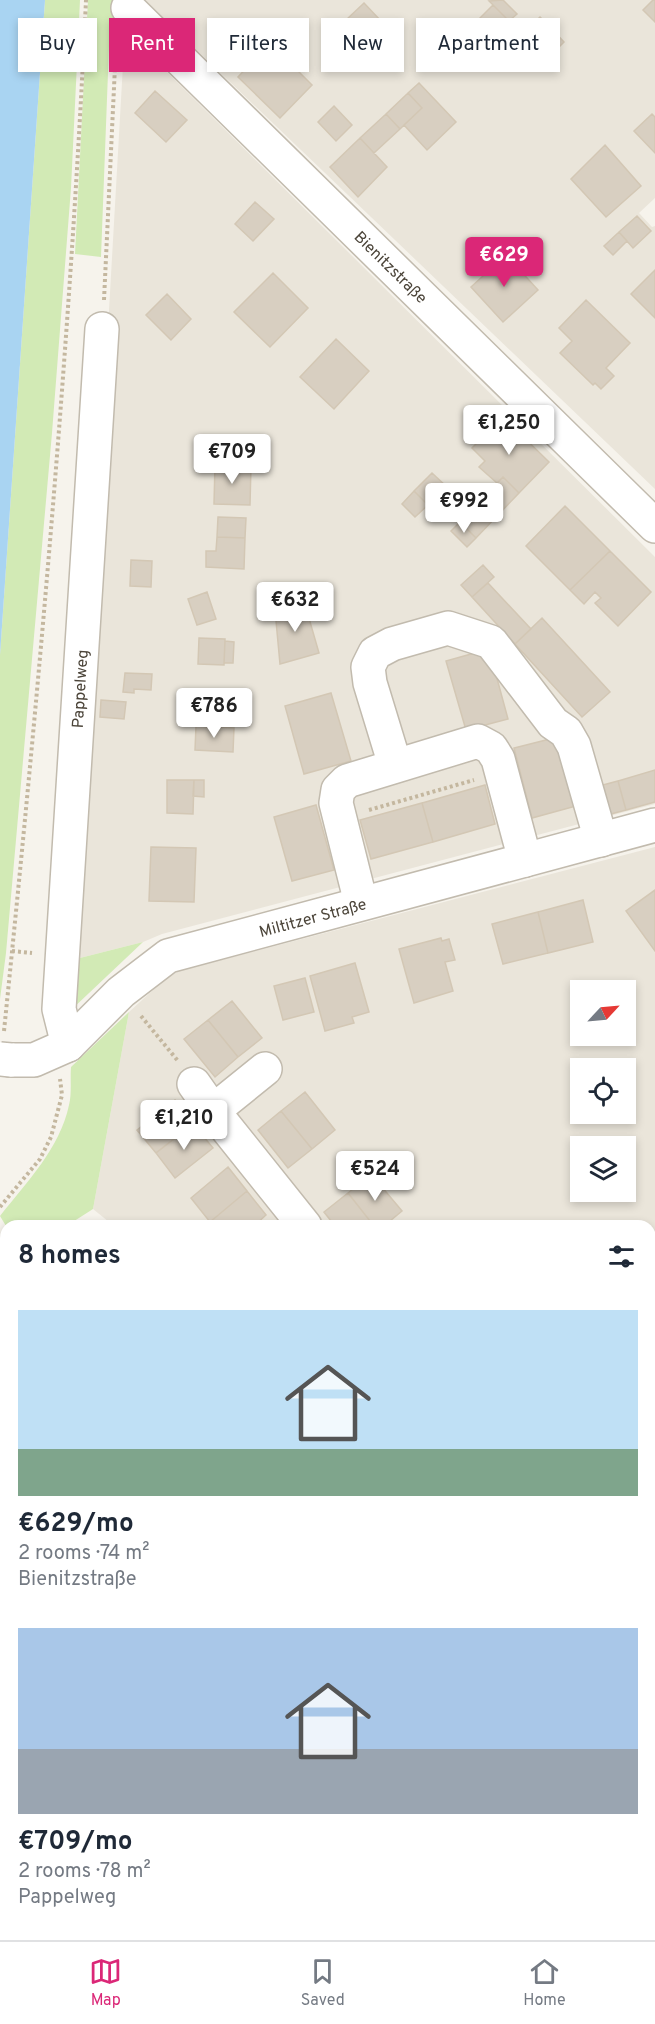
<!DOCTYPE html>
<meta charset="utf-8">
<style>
body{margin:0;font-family:Overpass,sans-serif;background:#f2f2f3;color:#1f2937;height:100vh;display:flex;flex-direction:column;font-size:22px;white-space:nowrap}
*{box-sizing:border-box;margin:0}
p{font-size:20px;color:#747a83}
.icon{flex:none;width:33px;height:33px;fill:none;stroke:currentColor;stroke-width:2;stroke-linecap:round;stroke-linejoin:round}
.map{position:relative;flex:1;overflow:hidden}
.drawer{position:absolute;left:0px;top:1220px;width:656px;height:722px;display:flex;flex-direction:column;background:#fff;border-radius:18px 18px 0 0;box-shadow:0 3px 9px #0003}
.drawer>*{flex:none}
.guide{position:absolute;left:18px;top:18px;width:620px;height:54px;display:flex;gap:12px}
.needle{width:39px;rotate:64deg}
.buttons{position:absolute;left:570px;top:980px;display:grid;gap:12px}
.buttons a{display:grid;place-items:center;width:66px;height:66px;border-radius:0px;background:#fff;box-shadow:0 3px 9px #0003;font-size:30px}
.price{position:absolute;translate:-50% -51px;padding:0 14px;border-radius:6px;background:#fff;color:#222;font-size:20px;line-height:39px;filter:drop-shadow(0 2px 3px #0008)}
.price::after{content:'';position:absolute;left:50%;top:36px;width:18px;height:14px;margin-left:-9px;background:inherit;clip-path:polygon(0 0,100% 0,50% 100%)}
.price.current{background:#db2777;color:#fff}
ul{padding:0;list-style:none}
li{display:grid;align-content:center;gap:12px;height:318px;padding:0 18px}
li span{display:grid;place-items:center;height:186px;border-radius:0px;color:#555}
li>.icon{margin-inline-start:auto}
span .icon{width:108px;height:108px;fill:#fffc;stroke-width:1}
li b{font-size:26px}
h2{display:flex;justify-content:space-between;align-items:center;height:72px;padding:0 18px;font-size:26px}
.chip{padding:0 21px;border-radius:0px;background:#fff;box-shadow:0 3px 9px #0003;font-size:21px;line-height:54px}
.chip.current{background:#db2777;color:#fff}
.tabs{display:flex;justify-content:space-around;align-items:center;height:84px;border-top:2px solid #e0e1e3;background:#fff;font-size:16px;color:#747a83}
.tabs a{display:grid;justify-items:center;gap:3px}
.tabs .current{color:#db2777}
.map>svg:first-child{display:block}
.residential{fill:#eae5da;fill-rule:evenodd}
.green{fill:#d2eab5}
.water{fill:#a9d4f2}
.building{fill:#d8cfc1;stroke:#d3c7b4;stroke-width:1.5}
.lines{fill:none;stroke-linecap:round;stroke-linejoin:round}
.minor-casing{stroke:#c2bbae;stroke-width:36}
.path{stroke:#c4b79f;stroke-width:4;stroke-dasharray:3 3;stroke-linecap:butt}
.minor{stroke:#fff;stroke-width:33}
.minor-bridge-casing{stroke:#c2bbae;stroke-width:36;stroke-linecap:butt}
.minor-bridge{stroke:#fff;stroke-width:33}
.labels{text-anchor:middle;stroke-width:4.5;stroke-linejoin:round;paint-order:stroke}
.street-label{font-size:16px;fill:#4b4439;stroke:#fff}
</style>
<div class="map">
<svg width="655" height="1940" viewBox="0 0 655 1940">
<rect width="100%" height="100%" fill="#f6f3ec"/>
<!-- residential -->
<path class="residential" d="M145 0H655V198L639 213 652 227 655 226V489L183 37 161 66 655 557V804L162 934 143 942 72 960 124 47Z
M655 847V1940H620L614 1935H650V1226H114L93 1209 129 1012 165 979 179 971ZM580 990H626V1035H580ZM580 1068H626V1113H580ZM580 1146H626V1191H580Z"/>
<!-- green -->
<path class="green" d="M45 0H80L71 188 52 433 6 953 0 999V655Z
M88 0H121L114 14 109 46 101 257 75 254Z
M143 942 70 1011 72 960Z
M129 1012 93 1209 68 1225 6 1226 0 1216C27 1182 60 1148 69 1105 72 1093 70 1079 71 1067Z"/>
<!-- water -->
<path class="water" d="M0 0H45L0 655Z"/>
<!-- building -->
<path class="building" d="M503 0 517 14 509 21 489 1Z
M653 0H655V22L643 10Z
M364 3 381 21 363 39 345 21Z
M493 5 527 39 494 71 461 37Z
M540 17 548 25 539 34 531 26Z
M548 25 564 42 547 59 531 42Z
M270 43 312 85 280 118 238 77Z
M419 83 456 122 427 150 404 125 422 108 408 93Z
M155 91 187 120 166 142 135 113Z
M408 93 422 108 400 129 386 114Z
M334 106 352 125 336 141 318 122Z
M386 114 400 129 374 153 360 138Z
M652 114 655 117V153L634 131Z
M360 138 387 167 358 197 330 167Z
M605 145 641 186 606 217 571 179Z
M255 202 274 219 253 241 235 224Z
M637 216 651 231 633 248 619 232Z
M619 232 627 241 613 255 604 246Z
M506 255 538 290 503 322 471 287Z
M655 270V318L631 294Z
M273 273 308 308 270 347 234 312Z
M167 294 191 319 171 340 146 315Z
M586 300 630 343 606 368 614 376 601 389 595 383 593 385 560 353 572 341 559 328Z
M336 339 369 371 334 409 300 377Z
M503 417 549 462 519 493 503 477 497 483 479 467 485 461 472 448Z
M215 465 251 466 250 505 214 504Z
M432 473 447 487 429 506 414 491Z
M503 477 519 493 476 538 460 522Z
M414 491 428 505 415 517 402 504Z
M565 506 610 551 570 590 526 546Z
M218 517 246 518 245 538 217 537Z
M460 522 476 538 467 547 451 531Z
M217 537 245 538 244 569 206 567V551H216Z
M610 551 651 592 618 626 595 603 601 598 595 592 584 604 570 590Z
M131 560 152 561 151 587 130 586Z
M483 565 494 577 472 597 461 585Z
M488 583 531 629 515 644 472 597Z
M207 592 216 619 197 625 188 599Z
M304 601 319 653 280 664 275 610Z
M542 618 610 692 582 717 515 644Z
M199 638 225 639 224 665 198 664Z
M225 641 234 642 233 663H224Z
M489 649 508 719 466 730 446 661Z
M125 673 152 674 151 690 134 689V693L123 692Z
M331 693 351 761 304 774 285 706Z
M227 694 244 695 243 717 226 716Z
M193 697 227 699 226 719 192 718Z
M101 700 126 702 124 719 100 717Z
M196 726 234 728 233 752 195 750Z
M558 737 576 806 532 818 514 748Z
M655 770V802L626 810 618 781Z
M167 780H194L193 814 167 813Z
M194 780H204V797L193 796Z
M618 781 626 810 607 815 599 786Z
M485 785 495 824 433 842 422 803Z
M422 803 433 842 371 859 360 820Z
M316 805 334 870 292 881 274 817Z
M151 847 196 848 194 902 149 901Z
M655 890V951L626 911Z
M583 900 593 942 548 953 538 912Z
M538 912 548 953 503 964 492 924Z
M441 938 442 941 449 939 455 960 445 962 453 991 414 1003 399 949Z
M355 963 369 1012 352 1017 354 1023 325 1031 310 976Z
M305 978 314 1012 283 1020 274 986Z
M232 1001 262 1038 238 1057 208 1020Z
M208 1020 238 1057 215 1077 184 1039Z
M305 1092 335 1130 312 1149 281 1111Z
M175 1100 193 1124 156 1153 137 1130Z
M281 1111 312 1149 288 1168 258 1130Z
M193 1124 213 1148 175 1178 156 1153Z
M228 1167 247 1191 210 1222 191 1198Z
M371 1174 402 1211 384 1226H374L348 1193Z
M247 1191 266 1215 254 1226H213L210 1222Z
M348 1193 374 1226H335L324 1212Z
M655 1450V1527L650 1522V1455Z"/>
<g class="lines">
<defs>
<g id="minor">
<path id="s1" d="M128 8 655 526"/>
<path d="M395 765 370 683 368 667 375 653 392 644 448 628 491 642 553 723 566 732 574 746 601 840"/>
<path d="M361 903 336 803 338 790 347 781 478 741 491 748 498 759 525 860"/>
<path id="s2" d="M68 1045 59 1009 102 329"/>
<path id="s3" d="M11 1060H34L68 1045 121 992 168 956 655 825"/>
<path d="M194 1084 213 1111 305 1226"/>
<path d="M213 1111 265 1069"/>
<path d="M650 1367 655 1362"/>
</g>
</defs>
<!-- minor casing -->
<use href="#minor" class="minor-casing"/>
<!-- path -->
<path class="path" d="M104 300 116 45 118 38
M369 810 474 780
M12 951 32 953
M141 1016 178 1061
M4 1031C39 688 70 344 86 0
M0 1207 40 1159 51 1137 62 1095 60 1079
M650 1683 655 1687
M650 1782 655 1775"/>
<!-- minor -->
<use href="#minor" class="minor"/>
<defs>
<path id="minor-bridge" d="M0 1059 11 1060"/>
</defs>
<!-- minor-bridge casing -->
<use href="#minor-bridge" class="minor-bridge-casing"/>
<!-- minor-bridge -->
<use href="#minor-bridge" class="minor-bridge"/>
</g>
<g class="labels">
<!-- street labels -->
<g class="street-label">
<text dy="6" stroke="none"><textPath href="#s1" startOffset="369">Bienitzstraße</textPath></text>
<text dy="6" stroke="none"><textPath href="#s2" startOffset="358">Pappelweg</textPath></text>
<text dy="6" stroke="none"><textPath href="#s3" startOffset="344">Miltitzer Straße</textPath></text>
</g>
</g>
</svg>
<div class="buttons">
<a><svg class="needle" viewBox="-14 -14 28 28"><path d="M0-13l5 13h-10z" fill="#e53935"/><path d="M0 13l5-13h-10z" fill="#747a83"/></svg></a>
<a><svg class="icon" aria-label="locate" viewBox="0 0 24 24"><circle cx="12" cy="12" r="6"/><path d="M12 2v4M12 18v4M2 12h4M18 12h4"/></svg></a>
<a><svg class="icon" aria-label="layers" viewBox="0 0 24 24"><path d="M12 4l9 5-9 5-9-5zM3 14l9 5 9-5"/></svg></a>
</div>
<b class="price current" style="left:504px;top:288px">€629</b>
<b class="price" style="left:509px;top:456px">€1,250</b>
<b class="price" style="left:232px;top:485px">€709</b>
<b class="price" style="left:464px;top:534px">€992</b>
<b class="price" style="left:295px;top:633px">€632</b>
<b class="price" style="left:214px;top:739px">€786</b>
<b class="price" style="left:184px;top:1151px">€1,210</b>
<b class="price" style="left:375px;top:1202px">€524</b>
<div class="guide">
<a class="chip">Buy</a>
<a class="chip current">Rent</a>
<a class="chip">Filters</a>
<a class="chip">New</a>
<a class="chip">Apartment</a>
</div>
<section class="drawer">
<h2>8 homes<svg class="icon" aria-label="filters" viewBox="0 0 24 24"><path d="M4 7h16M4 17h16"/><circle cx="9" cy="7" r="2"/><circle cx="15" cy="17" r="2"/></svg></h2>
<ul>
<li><span style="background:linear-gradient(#bfe0f5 75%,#7fa58c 0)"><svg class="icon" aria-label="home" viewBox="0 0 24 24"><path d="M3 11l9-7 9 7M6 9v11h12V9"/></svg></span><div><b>€629/mo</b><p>2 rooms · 74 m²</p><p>Bienitzstraße</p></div></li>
<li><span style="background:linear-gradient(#a9c7e8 65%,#9aa5b1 0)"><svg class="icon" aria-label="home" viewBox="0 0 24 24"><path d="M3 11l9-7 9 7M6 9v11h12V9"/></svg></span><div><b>€709/mo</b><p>2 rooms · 78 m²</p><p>Pappelweg</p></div></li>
</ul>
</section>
</div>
<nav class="tabs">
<a class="current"><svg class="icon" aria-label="map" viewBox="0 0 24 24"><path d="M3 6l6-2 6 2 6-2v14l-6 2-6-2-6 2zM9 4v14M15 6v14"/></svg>Map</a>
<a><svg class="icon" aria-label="saved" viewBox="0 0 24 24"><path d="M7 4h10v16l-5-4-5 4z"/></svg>Saved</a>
<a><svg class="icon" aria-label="home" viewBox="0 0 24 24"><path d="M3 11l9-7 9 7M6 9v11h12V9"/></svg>Home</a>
</nav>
